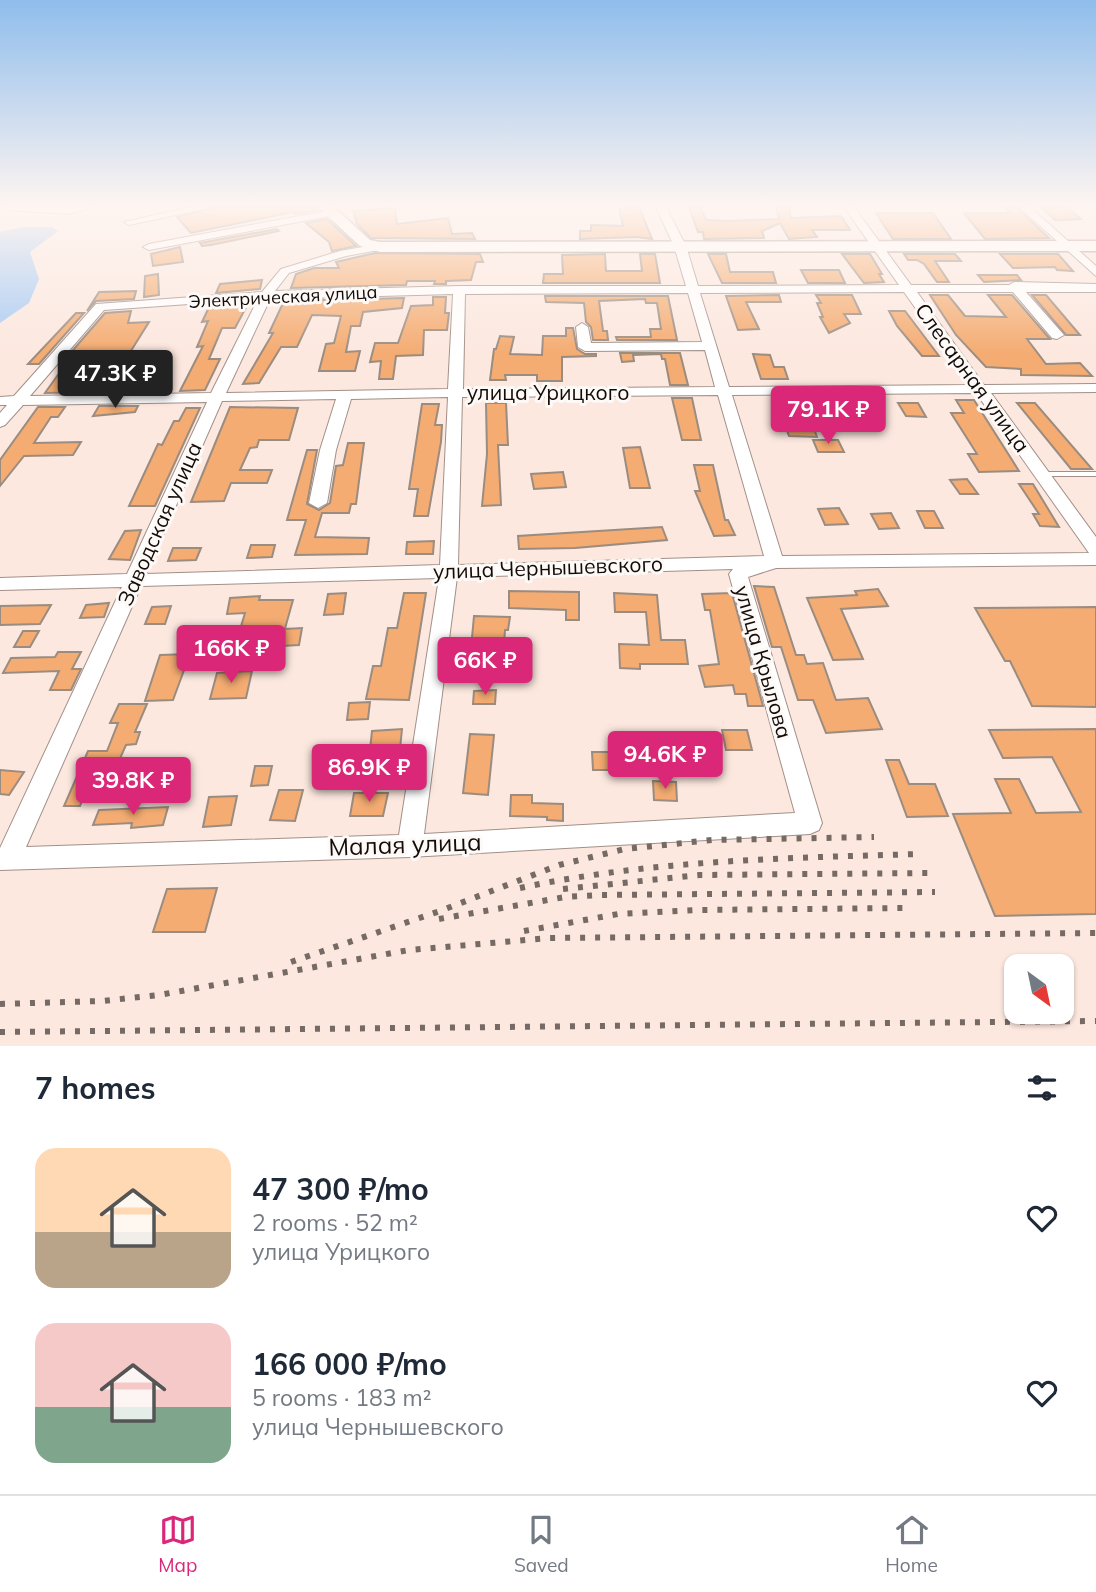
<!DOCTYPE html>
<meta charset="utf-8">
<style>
body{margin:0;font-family:Mulish,sans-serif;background:#f6f6f7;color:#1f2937;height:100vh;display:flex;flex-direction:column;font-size:26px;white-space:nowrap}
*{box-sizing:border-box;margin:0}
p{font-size:23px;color:#747a83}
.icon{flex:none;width:38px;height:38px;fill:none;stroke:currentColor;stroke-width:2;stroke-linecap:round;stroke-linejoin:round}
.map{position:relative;height:1046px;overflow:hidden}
.side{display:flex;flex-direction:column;background:#fff;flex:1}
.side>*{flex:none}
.needle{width:46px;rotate:147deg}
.buttons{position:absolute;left:1004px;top:954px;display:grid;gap:14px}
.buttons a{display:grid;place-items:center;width:70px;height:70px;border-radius:14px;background:#fff;box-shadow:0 2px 5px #0004;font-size:35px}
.price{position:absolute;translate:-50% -60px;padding:0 16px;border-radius:7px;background:#db2777;color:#fff;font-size:23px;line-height:46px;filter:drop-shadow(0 2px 4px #0008)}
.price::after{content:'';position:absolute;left:50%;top:42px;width:21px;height:16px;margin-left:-10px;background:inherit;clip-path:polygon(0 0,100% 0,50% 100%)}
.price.on{background:#222;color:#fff}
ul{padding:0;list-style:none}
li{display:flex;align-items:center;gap:21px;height:175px;padding:0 35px}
li span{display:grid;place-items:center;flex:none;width:196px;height:140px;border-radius:21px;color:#555}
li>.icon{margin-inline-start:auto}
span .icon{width:84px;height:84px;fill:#fffc;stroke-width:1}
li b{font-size:30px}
h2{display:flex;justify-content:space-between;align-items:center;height:84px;padding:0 35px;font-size:30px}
.tab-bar{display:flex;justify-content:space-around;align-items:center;height:98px;border-top:2px solid #e0e1e3;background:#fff;font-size:19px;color:#747a83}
.tab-bar a{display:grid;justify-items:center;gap:4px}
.tab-bar .on{color:#db2777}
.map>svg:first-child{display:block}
.water{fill:#a9cbf3}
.building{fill:#f4ac72;stroke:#9b8c80;stroke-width:2}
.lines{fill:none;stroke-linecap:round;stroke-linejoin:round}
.lane-casing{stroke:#a29088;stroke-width:2}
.street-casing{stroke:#a29088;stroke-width:2}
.secondary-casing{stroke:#a29088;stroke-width:3}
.lane{fill:#fff;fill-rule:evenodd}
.street{fill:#fff;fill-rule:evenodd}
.secondary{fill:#fff;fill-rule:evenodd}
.rail{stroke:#766a64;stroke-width:6;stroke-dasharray:5 10;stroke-linecap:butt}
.labels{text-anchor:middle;stroke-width:6;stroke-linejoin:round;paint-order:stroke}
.far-street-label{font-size:18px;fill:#120b08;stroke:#fdf9f7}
.street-label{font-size:21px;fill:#120b08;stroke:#fdf9f7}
.near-street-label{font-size:24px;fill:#120b08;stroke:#fdf9f7}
</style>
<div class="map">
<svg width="1096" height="1046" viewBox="0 0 1096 1046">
<rect width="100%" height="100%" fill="#fce8df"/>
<!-- water -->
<path class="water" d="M23 227H52L58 231 30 252 39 279 29 303 0 323V232Z"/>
<!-- building -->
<path class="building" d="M216 207H315L317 210 295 214 293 212 191 233 177 217Z
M639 207 652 239 637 237 580 239V231H591V225L623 226 619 209Z
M689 207H700L706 220 728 221 779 219 776 207H789L791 218 841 216 850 230H812L817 237 789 239 780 223 762 231 764 238 704 239 703 232H698Z
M1005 207H1016L1049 238 985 239 964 213H1011Z
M1041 207 1069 208 1081 219 1055 220Z
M395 208 397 224 448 218 452 234 472 233 475 239 371 238 357 224 353 211Z
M876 213H933L951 239H893Z
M327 219 356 246 332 251 329 242 306 223Z
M277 229 279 231 211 245 202 246 200 243Z
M180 247 183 262 153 266 151 254Z
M375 253 480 254 483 262H476L471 280 446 281V284H434L435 281H407L406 285 291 288 296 274 314 268H339L336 262Z
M605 254 606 271H642L640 254H655L660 283H543L544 274H563L562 255Z
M708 254H726L730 272H773L776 283H722Z
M842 254H870L882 274H879L884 282 864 283Z
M904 254H955L961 261H935L949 282H937L924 264 917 260H908Z
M1000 254H1058L1073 271 1057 270 1055 267 1013 268Z
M801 270H839L845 283H808Z
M158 274 159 295 144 297 145 276Z
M978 275H1017L1021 280 984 282Z
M262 280 260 289 216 293 220 284Z
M136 291 134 299 96 301 87 311 99 292Z
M779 295 781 302H746L759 329 738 330 726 296Z
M816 295H852L861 314H844L850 323 829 333 820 317H823L817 303H821Z
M930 295H948L965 316 1006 317 988 295H1012L1050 339H1027L1046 364 1080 363 1092 376 1021 375V369L986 367 956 335Z
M1032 295H1046L1080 335H1066Z
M545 296H668L677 340H617L616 337H651L650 329H661L657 303H646L645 299 599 301 603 331H607L608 340H593L591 327 586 322 584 303 546 302Z
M433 297H446L445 313H449L447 330H424L423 355 396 356 393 379H379L381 361 370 362 375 343H398L411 306 433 305Z
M404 298 402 308 363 312 360 326H351L346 352 360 351 355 371H319L326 344 334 343 341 316 312 315 297 347H281L259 383 243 384 273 333H269L284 301Z
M249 302 235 328H222L209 359H220L205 390 180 391 203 346 197 347 208 321 202 322 210 305Z
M131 311 128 323 149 322 129 354 91 353 71 385 107 384 120 361 143 360 130 384 149 383 145 391 45 393 65 365 61 364 105 313Z
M889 311H905L939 356H922L897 326Z
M76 313H84L39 364H28Z
M566 328H573L577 349 585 354H596V356L562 357V381H537V375H505L506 380H490L494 349H496L500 336 514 337 510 354 542 355 543 336H566Z
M620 353H680L688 385H670L665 359H662L661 354 633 355 634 361 622 362Z
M753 354 770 355 774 367H784L788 379H761Z
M870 396 881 420H867L858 397Z
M672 398H692L701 440H682Z
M956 400H974L1019 471 979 472 968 454H977L951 413H964Z
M486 403H506L508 445H498L501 505 482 506 487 454Z
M898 403H918L926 417 906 416Z
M1017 403H1035L1092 469H1071Z
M422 404H439L435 425H442L441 442 428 516H414L418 489H409Z
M99 406H138L135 412 93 416Z
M38 407H65L58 417H51L34 443 81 442 73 455 24 456 0 486V460Z
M230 407 298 408 289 440H259L257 447 250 448 240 470H272L267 483H231L224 501 191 502Z
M186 408H200L155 506H129L158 444 162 445 174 421H179Z
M808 412 817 437 789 436 782 417H793L792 413Z
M813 440H838L844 452H818Z
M348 443H364L356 504H351L349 513H322L315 537 369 538 367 554 295 555 306 520H287L307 450H317L307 504 319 510 330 503 336 466 343 465Z
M640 447 650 488H630L623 448Z
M694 465H713L725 520H728L735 535 714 536 695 491H700Z
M563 472 566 487 534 489 531 474Z
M967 479 978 494H960L950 480Z
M1019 484H1033L1059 527 1040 526 1033 514H1039Z
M839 508 848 524 825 525 818 509Z
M917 511H934L943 528H925Z
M891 513 899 528 879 529 871 514Z
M662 527 667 540 575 548 519 549 518 536Z
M141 530 130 560 109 559 125 531Z
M434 541 433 554H406L407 542Z
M251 545H275L272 557 247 558Z
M173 548H201L196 560 168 561Z
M754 586 774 587 796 655H804L807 664 823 663 836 700 868 698 882 729 826 733 813 700H798L781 647H772Z
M878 589 888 606 841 609 863 659 833 660 807 598 857 595 855 591Z
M509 591 579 592V620H566V610L509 608Z
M346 593 343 614 324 615 328 594Z
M404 593H426L409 700 366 699 373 666H381L388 628H397Z
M614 593 657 595 661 640H685L688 664H640V669L620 668 619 644 649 645 646 612H615Z
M732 593 763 706H748L746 694H735L733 685 705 687 699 666 719 664 710 610H705L702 594Z
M260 596 259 600H293L284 632 239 633 245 613 227 614 230 598Z
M109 603 104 617 80 618 86 605Z
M51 605 40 624 0 625V606Z
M171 606 165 624H145L152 607Z
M1096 607V707L1032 706 1010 661H1005L975 608Z
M474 616 510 617 508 630H505L503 659H470Z
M302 628 299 645 282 646 285 629Z
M23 631H39L30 647H14Z
M58 652H81L72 669H81L71 690H50L59 671 3 673 11 658 55 657Z
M190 654 173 700 145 701 160 655Z
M252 671 246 698 210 699 217 673Z
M496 690 495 704H473L474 691Z
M370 702 368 719 347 720 349 703Z
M119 704H147L135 732H140L136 744 126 745 113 774H92L80 806H64L88 751H107L118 723H110Z
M402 729 400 749 370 750 372 731Z
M1096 729V914L995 916 953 814 1011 813 995 779H1019L1036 813 1081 812 1052 757 1003 758 989 730Z
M722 730H747L752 750H726Z
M470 734 494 735 488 795 463 793Z
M592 752H615L617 770H593Z
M886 760H899L909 784H935L948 816 907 817Z
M255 766H272L268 785 251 786Z
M0 770 24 772 9 795 0 794Z
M653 781 676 782 677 801 654 800Z
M279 790H303L295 821 270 820Z
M354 793H388L383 816H350Z
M511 795H532V803L563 804V821L547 820V817L510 816Z
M237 796 231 825 203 827 209 797Z
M168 807 163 825 131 828 132 823 93 825 99 810Z
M217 888 205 932H153L167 889Z"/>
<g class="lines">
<defs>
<path id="lane" d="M1038 472H1096V476H1038L1037 474Z"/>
<path id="street" d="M2 207H94L69 214 7 210Z
M191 207H213L129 225 124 222Z
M656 207H666L686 246 698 286 899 285 844 207H854L911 285H1009L1014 282 1096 284V292H1026L1064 335 1057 339 1052 338 1013 292H917L984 385 1096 384V392L991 393 1096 537V565L776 568 748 577 822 823 819 830 810 834 410 857 0 870V848L122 587 0 590V578L127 574 207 402 23 405 5 425 0 427V413L7 405H0V397L14 396 96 304 262 292 281 269 340 251 380 244 386 247 384 249 346 256 289 273 275 291 459 286H686L674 246ZM904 292 970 385 729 387 700 293ZM688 293 702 342 591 343 588 327 582 323 576 327 578 347 585 351 705 350 715 387 463 389 465 294ZM453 294 448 389 226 393 270 299ZM258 299 211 393 30 396 104 310ZM976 393 1089 553 782 556 732 395ZM718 395 764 556 458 565 462 397ZM448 397 440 565 146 574 222 401 336 399 320 450 309 503 318 508 327 503 336 450 351 399ZM733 569 729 574 795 813 424 834 457 577ZM439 578 399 835 26 847 141 586Z
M1019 207H1030L1096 266V276Z
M332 210 337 213 336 215 149 250 143 247 149 244Z"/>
<path id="secondary" d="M318 207H334L370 240 380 242 1096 241V251L380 252 360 246Z"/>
</defs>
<!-- lane casing -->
<use href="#lane" class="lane-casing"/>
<!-- street casing -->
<use href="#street" class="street-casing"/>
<!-- secondary casing -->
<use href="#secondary" class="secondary-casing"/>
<!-- lane -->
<use href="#lane" class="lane"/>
<!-- street -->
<use href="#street" class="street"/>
<!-- secondary -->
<use href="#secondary" class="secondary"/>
<!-- rail -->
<path class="rail" d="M520 888C652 860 785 858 920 854
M563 889 700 875 929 873
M439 919 565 897 599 895 935 892
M524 931 618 914 697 910 904 908
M291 962 440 911 559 865 625 849 712 840 874 837
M0 1004 102 1001 159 995 409 950 550 938 1096 933
M0 1032 1096 1021"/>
</g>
<!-- sky -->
<linearGradient id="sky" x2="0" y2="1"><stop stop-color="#8fbdec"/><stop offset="0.58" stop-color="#fef5f1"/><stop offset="1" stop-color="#fef5f1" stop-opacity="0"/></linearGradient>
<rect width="1096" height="354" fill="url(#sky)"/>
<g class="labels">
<!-- far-street labels -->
<g class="far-street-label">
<text transform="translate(283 297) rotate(-3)" y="6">Электрическая улица</text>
</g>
<!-- street labels -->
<g class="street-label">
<text transform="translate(972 378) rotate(54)" y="7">Слесарная улица</text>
<text x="548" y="400">улица Урицкого</text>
<text transform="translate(160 524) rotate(-66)" y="7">Заводская улица</text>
<text transform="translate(548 568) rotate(-2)" y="7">улица Чернышевского</text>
<text transform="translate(763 662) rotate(74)" y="7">улица Крылова</text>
</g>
<!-- near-street labels -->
<g class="near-street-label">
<text transform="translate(405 845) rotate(-2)" y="8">Малая улица</text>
</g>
</g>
</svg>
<div class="buttons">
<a><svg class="needle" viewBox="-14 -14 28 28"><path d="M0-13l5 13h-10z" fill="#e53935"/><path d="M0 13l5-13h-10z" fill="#747a83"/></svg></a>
</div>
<b class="price on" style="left:115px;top:410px">47.3K ₽</b>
<b class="price" style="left:828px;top:446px">79.1K ₽</b>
<b class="price" style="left:231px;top:685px">166K ₽</b>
<b class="price" style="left:485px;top:697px">66K ₽</b>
<b class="price" style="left:665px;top:791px">94.6K ₽</b>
<b class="price" style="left:369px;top:804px">86.9K ₽</b>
<b class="price" style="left:133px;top:817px">39.8K ₽</b>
</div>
<section class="side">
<h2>7 homes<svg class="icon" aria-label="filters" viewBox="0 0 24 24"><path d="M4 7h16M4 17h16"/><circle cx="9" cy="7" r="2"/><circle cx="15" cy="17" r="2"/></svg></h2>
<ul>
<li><span style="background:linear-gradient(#ffd9b3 60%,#b9a48a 0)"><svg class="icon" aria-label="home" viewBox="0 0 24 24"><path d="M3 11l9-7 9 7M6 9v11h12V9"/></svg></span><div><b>47 300 ₽/mo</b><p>2 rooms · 52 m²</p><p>улица Урицкого</p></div><svg class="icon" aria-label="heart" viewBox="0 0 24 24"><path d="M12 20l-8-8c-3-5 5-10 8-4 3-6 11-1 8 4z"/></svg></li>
<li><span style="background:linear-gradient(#f6c9c9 60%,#7fa58c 0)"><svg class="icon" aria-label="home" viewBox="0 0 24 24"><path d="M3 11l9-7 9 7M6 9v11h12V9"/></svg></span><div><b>166 000 ₽/mo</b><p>5 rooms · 183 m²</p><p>улица Чернышевского</p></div><svg class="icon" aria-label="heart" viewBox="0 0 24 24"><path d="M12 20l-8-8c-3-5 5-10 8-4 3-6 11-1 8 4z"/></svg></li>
</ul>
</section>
<nav class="tab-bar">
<a class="on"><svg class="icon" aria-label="map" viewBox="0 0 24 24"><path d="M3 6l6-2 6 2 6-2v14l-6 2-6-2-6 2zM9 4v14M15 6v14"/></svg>Map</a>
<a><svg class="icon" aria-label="saved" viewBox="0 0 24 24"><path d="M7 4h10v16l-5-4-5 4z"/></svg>Saved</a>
<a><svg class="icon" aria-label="home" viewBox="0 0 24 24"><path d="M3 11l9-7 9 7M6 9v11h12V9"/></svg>Home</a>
</nav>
